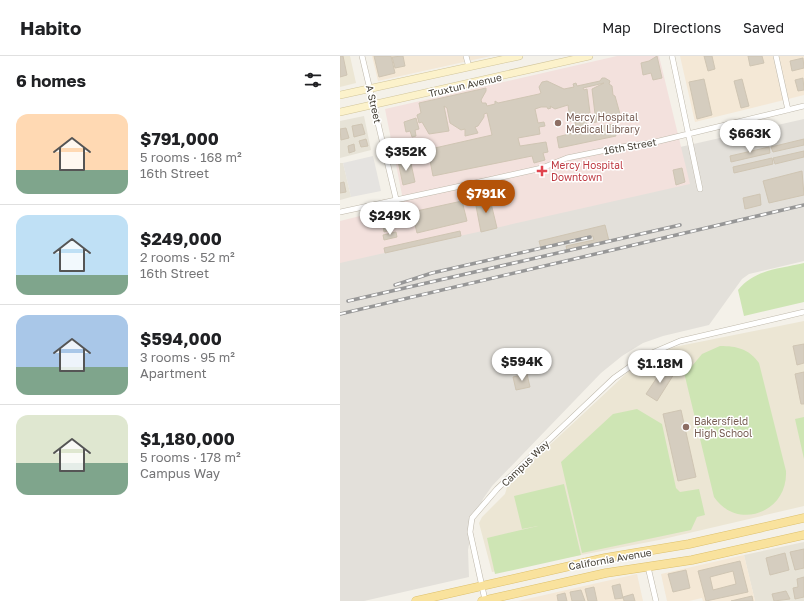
<!DOCTYPE html>
<meta charset="utf-8">
<style>
body{margin:0;font-family:"Golos Text",sans-serif;background:#f2f2f2;color:#202124;height:100vh;display:flex;flex-direction:column;font-size:15px;white-space:nowrap}
*{box-sizing:border-box;margin:0}
p{font-size:13px;color:#757577}
.icon{flex:none;width:22px;height:22px;fill:none;stroke:currentColor;stroke-width:2;stroke-linecap:round;stroke-linejoin:round}
.map{position:relative;flex:1;overflow:hidden}
.drawer{display:flex;flex-direction:column;background:#fff;width:340px}
.drawer>*{flex:none}
.price{position:absolute;translate:-50% -34px;padding:0 9px;border-radius:14px;background:#fff;color:#222;font-size:13px;line-height:26px;filter:drop-shadow(0 1px 2px #0008)}
.price::after{content:'';position:absolute;left:50%;top:24px;width:12px;height:9px;margin-left:-6px;background:inherit;clip-path:polygon(0 0,100% 0,50% 100%)}
.price.current{background:#b45309;color:#fff}
ul{padding:0;list-style:none}
li{display:flex;align-items:center;gap:12px;height:100px;padding:0 16px}
li+li{border-top:1px solid #e0e0e0}
li span{display:grid;place-items:center;flex:none;width:112px;height:80px;border-radius:12px;color:#555}
li>.icon{margin-inline-start:auto}
span .icon{width:48px;height:48px;fill:#fffc;stroke-width:1}
li b{font-size:17px}
h2{display:flex;justify-content:space-between;align-items:center;height:48px;padding:0 16px;font-size:17px}
header{display:flex;align-items:center;gap:24px;box-sizing:border-box;height:56px;padding:0 20px;background:#fff;border-bottom:1px solid #e0e0e0}
header strong{font-size:19px}
nav{display:flex;gap:22px;margin-inline-start:auto;font-size:14px}
main{display:flex;flex:1;min-height:0}
.map>svg:first-child{display:block}
.residential{fill:#e7e3d7}
.commercial{fill:#f4e8d6}
.industrial{fill:#e3e0da}
.education{fill:#ece6d4}
.medical{fill:#f3e1dd}
.green{fill:#cee5b4}
.parking{fill:#e5e3e0}
.building{fill:#d5cdbf;stroke:#cfc5b3;fill-rule:evenodd}
.lines{fill:none;stroke-linecap:round;stroke-linejoin:round}
.street-casing{stroke:#bfb9ac;stroke-width:6}
.secondary-casing{stroke:#d1c59b;stroke-width:8}
.primary-casing{stroke:#ddc06d;stroke-width:9}
.street{stroke:#fff;stroke-width:5}
.secondary{stroke:#fcf2cb;stroke-width:7}
.primary{stroke:#f9e29d;stroke-width:8}
.rail-casing{stroke:#979797;stroke-width:3.5}
.rail{stroke:#fff;stroke-width:2;stroke-dasharray:6;stroke-linecap:butt}
.education-dot{fill:#8d6e63;stroke:#fff;stroke-width:1.5}
.health-dot{fill:#e0444e;stroke:#fff;stroke-width:1.5}
.labels{text-anchor:middle;stroke-width:3;stroke-linejoin:round;paint-order:stroke}
.street-label{font-size:10px;fill:#474238;stroke:#fff}
.education-label{font-size:10px;fill:#785e54;stroke:#fff;text-anchor:start}
.health-label{font-size:10px;fill:#be3a42;stroke:#fff;text-anchor:start}
</style>
<header>
<strong>Habito</strong>
<nav><a>Map</a><a>Directions</a><a>Saved</a></nav>
</header>
<main>
<section class="drawer">
<h2>6 homes<svg class="icon" aria-label="filters" viewBox="0 0 24 24"><path d="M4 7h16M4 17h16"/><circle cx="9" cy="7" r="2"/><circle cx="15" cy="17" r="2"/></svg></h2>
<ul>
<li><span style="background:linear-gradient(#ffd9b3 70%,#7fa58c 0)"><svg class="icon" aria-label="home" viewBox="0 0 24 24"><path d="M3 11l9-7 9 7M6 9v11h12V9"/></svg></span><div><b>$791,000</b><p>5 rooms · 168 m²</p><p>16th Street</p></div></li>
<li><span style="background:linear-gradient(#bfe0f5 75%,#7fa58c 0)"><svg class="icon" aria-label="home" viewBox="0 0 24 24"><path d="M3 11l9-7 9 7M6 9v11h12V9"/></svg></span><div><b>$249,000</b><p>2 rooms · 52 m²</p><p>16th Street</p></div></li>
<li><span style="background:linear-gradient(#a9c7e8 65%,#7fa58c 0)"><svg class="icon" aria-label="home" viewBox="0 0 24 24"><path d="M3 11l9-7 9 7M6 9v11h12V9"/></svg></span><div><b>$594,000</b><p>3 rooms · 95 m²</p><p>Apartment</p></div></li>
<li><span style="background:linear-gradient(#dfe7d0 60%,#7fa58c 0)"><svg class="icon" aria-label="home" viewBox="0 0 24 24"><path d="M3 11l9-7 9 7M6 9v11h12V9"/></svg></span><div><b>$1,180,000</b><p>5 rooms · 178 m²</p><p>Campus Way</p></div></li>
</ul>
</section>
<div class="map">
<svg width="464" height="545" viewBox="0 0 464 545">
<rect width="100%" height="100%" fill="#f4f1e9"/>
<!-- residential -->
<path class="residential" d="M24 60 31 94 0 102V65Z
M0 107H3L11 141 0 144Z
M464 486V545H415L404 499Z"/>
<!-- commercial -->
<path class="commercial" d="M32 0H151L38 25Z
M340 0H464V39L355 66Z
M404 499 415 545H363L362 542 349 545H327L321 518Z
M297 518 303 545H178Z"/>
<!-- industrial -->
<path class="industrial" d="M464 63V205L409 218 402 223 369 269 323 280 303 287 282 300 261 317 152 430 143 443 133 468 128 494 129 521 24 545H0V168Z"/>
<!-- education -->
<path class="education" d="M0 0H10L16 27 0 31Z
M464 265V450L319 484 152 516 139 467 142 461 165 438 168 428 289 315 308 303 334 291Z"/>
<!-- medical -->
<path class="medical" d="M277 0H319L350 128 0 207V165L64 149 45 53Z"/>
<!-- green -->
<path class="green" d="M464 207V246L404 260 398 234C415 213 439 213 464 207Z
M380 290C397 290 409 293 419 307L446 415C448 457 397 475 374 441L342 308 350 306 352 310 362 298Z
M297 353 322 368 336 432 340 436 359 433 365 459 357 461 351 474 242 497 221 406 273 358Z
M464 361V403L455 363Z
M224 428 241 499 155 518 147 482 198 470 182 473 174 440Z"/>
<!-- parking -->
<path class="parking" d="M33 100 41 135 11 141 3 107Z"/>
<!-- building -->
<path class="building" d="M0 0H3L7 19 0 21Z
M34 0H51L55 17 39 21Z
M63 0 65 10 55 12 52 1Z
M317 0 322 22 313 24 311 17 303 19 301 7 309 5Z
M364 0H372L375 13 368 15Z
M408 0H422L424 7 410 10Z
M463 2 464 12 452 15 450 5Z
M262 22H265L270 25 269 28 272 30 273 39 275 40 280 58 278 61 252 67 251 64 255 58 252 33 264 27 243 32 244 34 247 33 250 57 245 58 248 73 273 68 276 80 219 92 217 81 237 76 235 66 230 65 228 49 215 53 210 50 211 52 208 53 207 51H201L195 53 198 67 204 66 205 70 199 71 200 78 178 82 180 90 206 86 208 96 203 97 205 104 194 107 192 100 93 120 88 94H86L152 79 147 57 144 58V61L138 70 135 71 138 77 125 80V73L121 74 110 67 107 52 104 50 109 75 89 78 82 66 79 67 77 59 81 57 79 47 146 32V35L141 44 142 47H146L147 50 155 48V45L158 47 199 38 201 37 199 31 202 26 207 25 224 33 234 31 233 28 236 27 237 30 260 25Z
M463 22 464 34 458 35 455 24Z
M364 23 372 59 357 63 349 26Z
M402 23 409 50 401 52 394 25Z
M76 62 79 73 75 74 76 80 72 81 70 75 66 76 64 66Z
M22 68 25 78 14 81 12 70Z
M6 72 9 82 1 84 0 73Z
M26 83 28 90 21 91 19 85Z
M464 83V89L433 96 431 91Z
M14 88 15 95 9 97 8 90Z
M429 91 430 97 391 106 390 100Z
M464 95V101L435 108 433 102Z
M432 102 433 108 394 117 393 111Z
M70 103 75 126 63 129 58 105Z
M342 112 345 126 336 129 333 114Z
M462 115 464 139 429 147 423 125Z
M4 126 6 136 0 137V127Z
M148 135 157 172 141 176 136 150 143 148 140 137Z
M420 138 421 149 405 153 403 142Z
M122 145 127 165 77 177 72 156Z
M53 157 54 162 45 165 44 159Z
M53 168 54 173 44 176 43 170Z
M265 169 269 185 227 195 226 190 254 184 253 180 201 192 199 185Z
M120 175 121 180 45 197 44 192Z
M56 176 57 181 44 184 43 179Z
M464 288V307L457 309 453 290Z
M324 311 334 318 317 345 306 338Z
M464 316V348H461L455 318Z
M187 318 190 331 176 334 173 321Z
M341 354 356 421 338 425 323 358Z
M464 493V512L455 514 450 496Z
M445 497 449 514 430 519 426 502Z
M400 505 408 536 366 545 358 515ZM393 515 396 528 373 534 370 521Z
M346 514 350 532 333 536 328 518Z
M464 521V541L455 543 453 532 458 531 457 523Z
M280 528 283 542 275 543 272 530Z
M254 531 257 545H248L245 533Z
M241 534 245 545H232L230 536Z
M446 535 450 543 434 545 432 538Z
M225 537 227 545H218L217 539Z
M293 538 295 545H284L283 541Z
M412 540 413 545H391Z"/>
<g class="lines">
<defs>
<path id="street" d="M22 0 56 143
M126 0 129 11
M332 0 360 133
M436 0 448 54
M0 156 153 123 202 112 227 102 281 91 311 87 464 50
M308 511 316 545
M145 544 130 476 132 462 157 433 274 322 305 300 340 285 464 256"/>
<path id="secondary" d="M0 39 179 0
M0 56 249 0"/>
<path id="primary" d="M76 545 265 502 349 488 464 462
M142 545 266 517 352 504 464 479"/>
</defs>
<!-- street casing -->
<use href="#street" class="street-casing"/>
<!-- secondary casing -->
<use href="#secondary" class="secondary-casing"/>
<!-- primary casing -->
<use href="#primary" class="primary-casing"/>
<!-- street -->
<use href="#street" class="street"/>
<!-- secondary -->
<use href="#secondary" class="secondary"/>
<!-- primary -->
<use href="#primary" class="primary"/>
<defs>
<path id="rail" d="M55 229 92 217 250 181
M8 245 340 169
M0 258 464 149"/>
</defs>
<!-- rail casing -->
<use href="#rail" class="rail-casing"/>
<!-- rail -->
<use href="#rail" class="rail"/>
</g>
<!-- markers -->
<g class="education-dot">
<circle cx="218" cy="67" r="4"/>
<circle cx="346" cy="371" r="4"/>
</g>
<path class="health-dot" d="M200 109h4v4h4v4h-4v4h-4v-4h-4v-4h4z"/>
<g class="labels">
<!-- street labels -->
<g class="street-label">
<text transform="translate(125 29) rotate(-13)" y="4">Truxtun Avenue</text>
<text transform="translate(34 48) rotate(77)" y="4">A Street</text>
<text transform="translate(290 90) rotate(-10)" y="4">16th Street</text>
<text transform="translate(185 407) rotate(-44)" y="4">Campus Way</text>
<text transform="translate(270 503) rotate(-10)" y="4">California Avenue</text>
</g>
<!-- education labels -->
<g class="education-label">
<text x="226" y="65">Mercy Hospital<tspan x="226" dy="12">Medical Library</tspan></text>
<text x="354" y="369">Bakersfield<tspan x="354" dy="12">High School</tspan></text>
</g>
<!-- health labels -->
<g class="health-label">
<text x="211" y="113">Mercy Hospital<tspan x="211" dy="12">Downtown</tspan></text>
</g>
</g>
</svg>
<b class="price" style="left:410px;top:98px">$663K</b>
<b class="price" style="left:66px;top:116px">$352K</b>
<b class="price current" style="left:146px;top:158px">$791K</b>
<b class="price" style="left:50px;top:180px">$249K</b>
<b class="price" style="left:182px;top:326px">$594K</b>
<b class="price" style="left:320px;top:328px">$1.18M</b>
</div>
</main>
